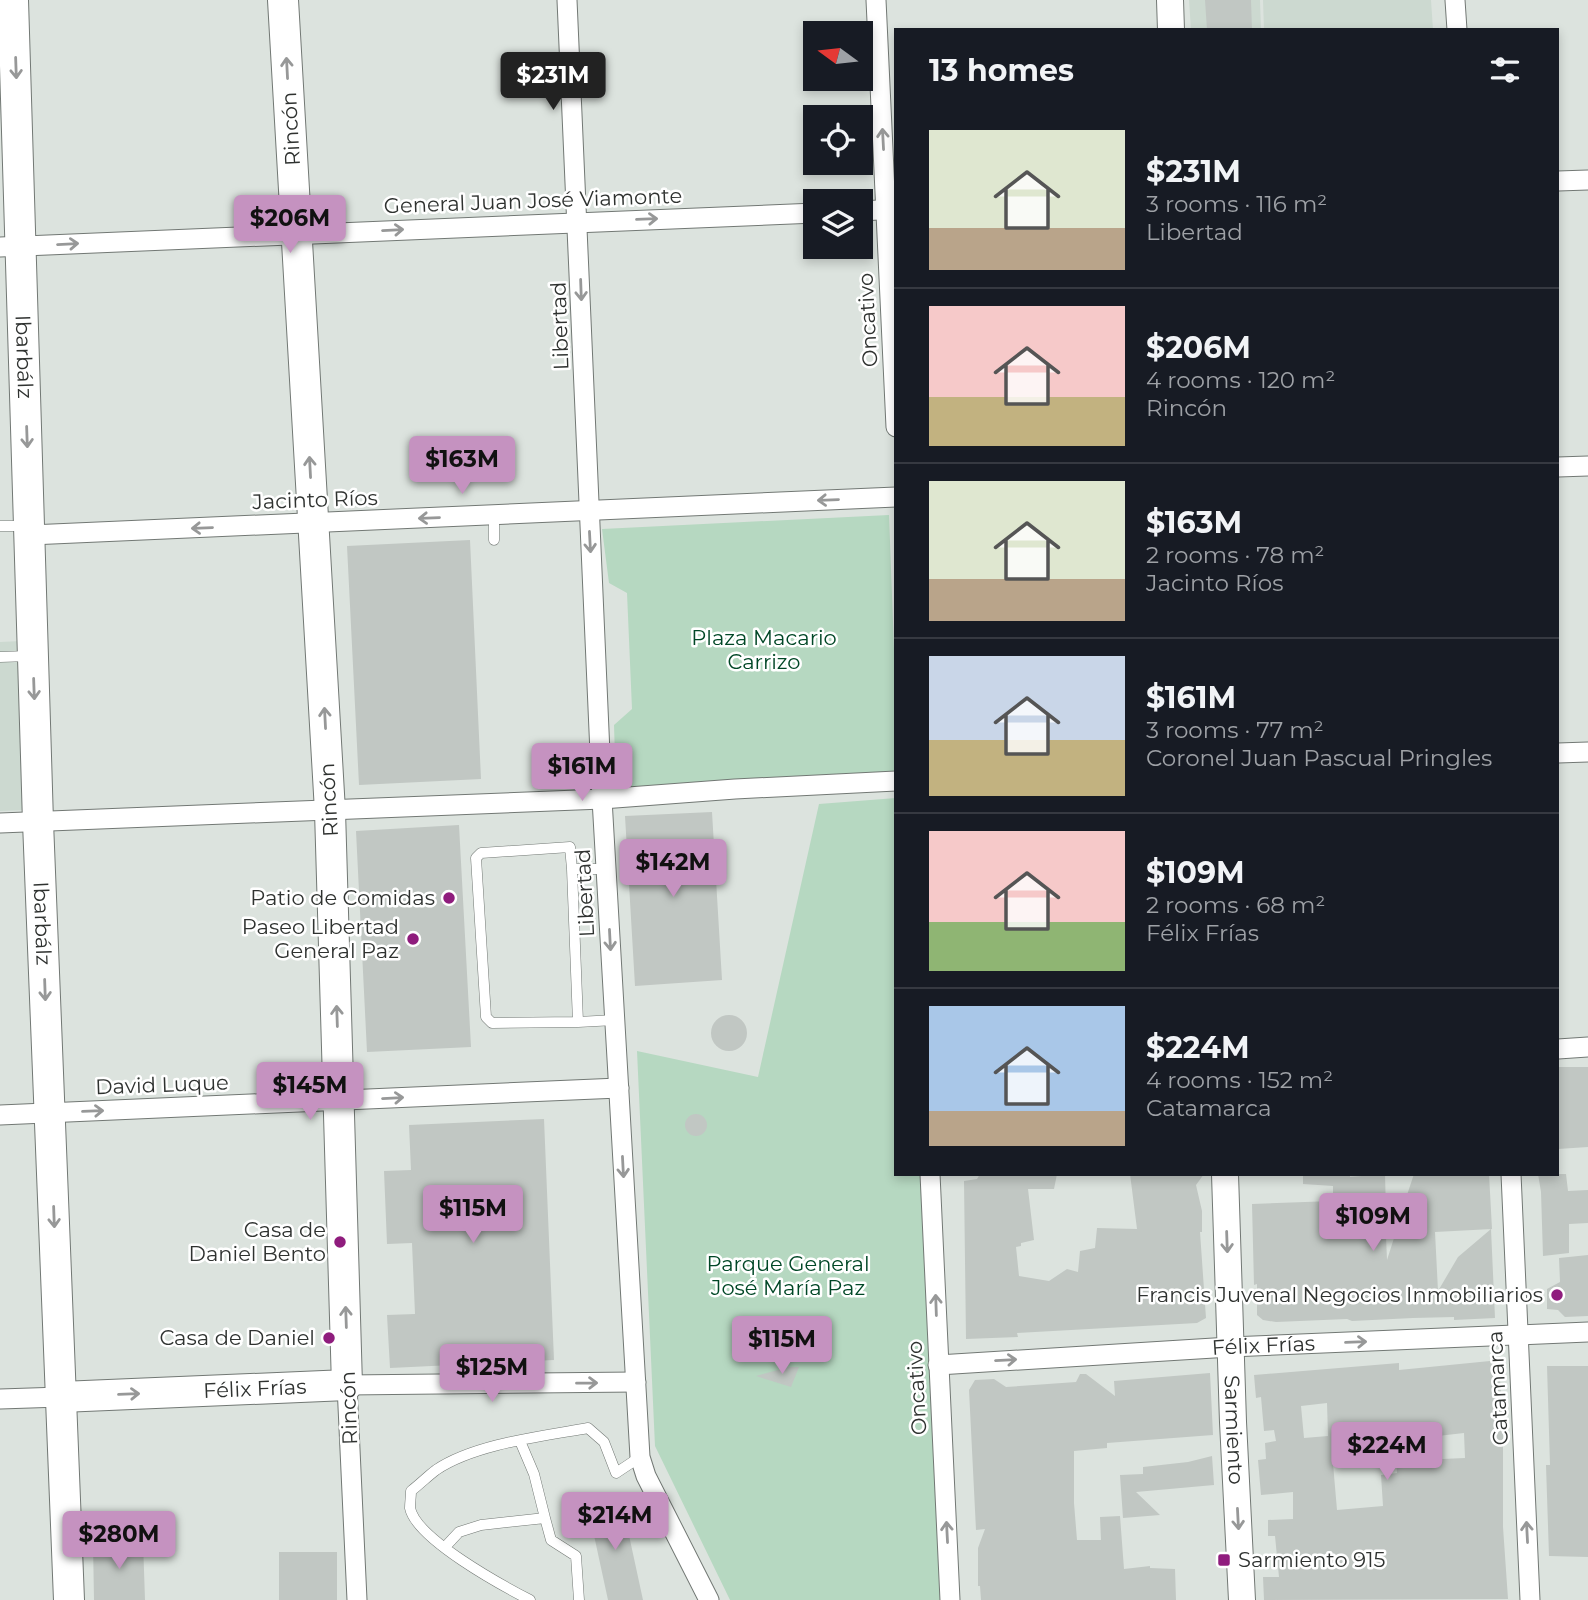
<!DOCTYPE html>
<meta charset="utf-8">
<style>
body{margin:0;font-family:Montserrat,sans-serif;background:#242831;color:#f1f3f6;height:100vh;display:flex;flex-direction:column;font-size:26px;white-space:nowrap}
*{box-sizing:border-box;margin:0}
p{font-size:23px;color:#9ea1a6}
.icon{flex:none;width:38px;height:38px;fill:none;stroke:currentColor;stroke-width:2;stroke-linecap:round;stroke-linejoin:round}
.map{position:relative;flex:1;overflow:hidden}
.side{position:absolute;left:894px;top:28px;width:665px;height:1148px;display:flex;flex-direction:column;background:#171b24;border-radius:0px;box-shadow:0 4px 10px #0003}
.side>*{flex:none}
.needle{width:46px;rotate:285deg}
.controls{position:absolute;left:803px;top:21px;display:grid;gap:14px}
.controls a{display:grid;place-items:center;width:70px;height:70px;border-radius:0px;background:#171b24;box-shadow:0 4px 10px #0003;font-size:35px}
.price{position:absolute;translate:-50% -60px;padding:0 16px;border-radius:7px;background:#c592c0;color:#111;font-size:23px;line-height:46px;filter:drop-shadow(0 2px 4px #0008)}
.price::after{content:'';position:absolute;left:50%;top:42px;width:21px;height:16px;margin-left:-10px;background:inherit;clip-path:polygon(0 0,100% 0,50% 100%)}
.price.active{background:#222;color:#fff}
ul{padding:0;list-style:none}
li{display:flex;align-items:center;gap:21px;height:175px;padding:0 35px}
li+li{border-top:2px solid #363941}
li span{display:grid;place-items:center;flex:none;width:196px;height:140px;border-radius:0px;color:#555}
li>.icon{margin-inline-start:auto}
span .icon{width:84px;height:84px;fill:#fffc;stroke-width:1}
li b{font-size:30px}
h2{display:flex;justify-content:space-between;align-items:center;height:84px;padding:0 35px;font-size:30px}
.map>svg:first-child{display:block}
.built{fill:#ccd9d0}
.green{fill:#b6d8c1}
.building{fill:#c1c7c3;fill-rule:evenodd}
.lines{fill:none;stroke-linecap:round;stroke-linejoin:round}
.lane-casing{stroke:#727874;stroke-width:11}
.street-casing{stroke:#727874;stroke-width:21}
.secondary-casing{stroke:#727874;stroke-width:28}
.primary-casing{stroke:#727874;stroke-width:32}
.lane{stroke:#fff;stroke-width:10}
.street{stroke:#fff;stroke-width:19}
.secondary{stroke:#fff;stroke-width:26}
.primary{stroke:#fff;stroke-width:30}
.oneway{stroke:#979898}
.poi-dot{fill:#8f1c7d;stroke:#fff;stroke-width:2.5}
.labels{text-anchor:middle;stroke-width:5;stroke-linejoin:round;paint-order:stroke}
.street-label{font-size:21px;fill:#2f3230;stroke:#fff}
.park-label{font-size:21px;fill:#004726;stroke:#fff}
.poi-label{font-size:21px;fill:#2f3230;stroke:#fff;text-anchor:end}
</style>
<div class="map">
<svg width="1588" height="1600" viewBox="0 0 1588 1600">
<rect width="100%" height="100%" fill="#dce3de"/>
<!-- built -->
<path class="built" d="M1189 0H1260L1261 30H1191Z
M1263 0H1431L1433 30H1264Z
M21 641 27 810 0 811V642Z"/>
<!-- green -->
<path class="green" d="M889 515 896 703V772L616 788 614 725 632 709 627 593 609 583 602 529Z
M896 798V1174H924L942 1600H730L655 1446 637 1051 758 1077 819 804Z"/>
<!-- building -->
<path class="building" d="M1205 0H1251L1252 30H1207Z
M470 540 481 779 359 785 347 546Z
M712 812 722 980 635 986 625 816Z
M459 825 471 1047 367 1052 356 831Z
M711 1033a18 18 0 1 1 36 0a18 18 0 1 1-36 0Z
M1558 1067H1588V1147L1558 1149Z
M685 1125a11 11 0 1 1 22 0a11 11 0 1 1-22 0Z
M544 1119 554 1360 390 1368 387 1315 415 1314 412 1243 387 1244 384 1171 411 1170 409 1125Z
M980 1174H1057L1054 1189H1028L1034 1240 1021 1243V1246L1016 1247 1019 1276 1049 1281 1067 1269 1078 1272 1080 1251 1095 1248 1097 1228 1137 1229 1130 1174H1204L1196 1185 1202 1211V1232H1200L1206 1318 1197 1323 1017 1333 1018 1337 966 1339 964 1181 977 1179Z
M1303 1174H1350V1177L1385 1174 1386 1211 1371 1213 1373 1237 1386 1236 1387 1260 1395 1235H1398L1400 1216 1414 1174H1489L1492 1229 1435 1232 1438 1291 1458 1257 1491 1229 1495 1318 1454 1320V1317L1413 1318 1352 1321 1347 1319 1276 1322 1263 1320 1257 1315V1284L1254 1285 1252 1204 1333 1201V1186L1303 1184Z
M1538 1174H1566L1568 1191 1588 1190V1223L1569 1224V1253L1543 1256 1541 1192Z
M1588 1255V1316L1565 1317 1558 1310 1547 1309V1289L1560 1282 1559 1258Z
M1490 1361 1499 1364 1503 1423V1527L1508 1599 1264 1600 1263 1577H1279L1275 1536H1268V1520L1293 1519V1492L1261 1495 1258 1460 1266 1459 1265 1443 1276 1441 1274 1430 1264 1431 1261 1397 1256 1398 1254 1375 1399 1363V1370ZM1327 1403 1328 1436 1304 1438 1301 1406ZM1464 1433 1465 1458 1396 1461 1397 1473 1381 1475 1383 1506 1337 1510 1332 1452 1363 1449 1362 1441 1394 1437V1441Z
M1547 1366H1588V1557L1549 1556 1546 1465H1550Z
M789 1367H799L791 1387 756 1376Z
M1210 1373 1213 1435 1107 1443V1448L1074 1451V1503L1077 1540H1101L1100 1517 1120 1516 1124 1569 1150 1566V1568L1175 1569 1176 1600H981L980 1586H978V1548L985 1529 976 1530 969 1390 975 1380 994 1379 1006 1387 1076 1382 1080 1374H1086L1115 1396 1114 1381Z
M1212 1456 1214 1485 1136 1492 1160 1515 1123 1518 1120 1475 1143 1474V1467L1188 1462Z
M587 1503H622L643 1600H608Z
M143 1541 145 1600H94L93 1543Z
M279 1552H337V1600H279Z"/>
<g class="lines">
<defs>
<path id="lane" d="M494 515V540
M0 526H26
M0 657 29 656
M572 869 570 847 481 853 476 858 486 1017 492 1023 578 1022
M606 869H572L578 1022 615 1020
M520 1441 534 1474 545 1518
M445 1547 459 1532 481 1525 545 1518 551 1540 576 1556 579 1600
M530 1600C503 1586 416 1539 410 1508 410 1503 411 1496 411 1491 420 1484 428 1476 436 1470 474 1444 543 1436 588 1428L604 1442 616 1473 640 1457"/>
<g id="street">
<path d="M567 0 602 799 640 1457 646 1476 709 1600"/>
<path d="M876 0 896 427"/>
<path d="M1455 0 1457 30"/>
<path d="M1558 181 1588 180"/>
<path d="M861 211 896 209"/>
<path d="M0 247 816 213"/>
<path d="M1558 467 1588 466"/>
<path d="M30 535 896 497"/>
<path d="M1558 753 1588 752"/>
<path d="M0 823 602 799 735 789 896 781"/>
<path d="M1558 1049 1588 1047"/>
<path d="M0 1115 619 1088"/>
<path d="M930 1174 950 1600"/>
<path d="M1511 1174 1530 1600"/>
<path id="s1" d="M938 1365 1230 1347 1588 1332"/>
<path d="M0 1399 61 1397"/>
<path d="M357 1600 347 1385 636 1382"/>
</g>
<g id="secondary">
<path d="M1170 0 1171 30"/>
<path id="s2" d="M1225 1174 1233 1422 1242 1600"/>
</g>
<g id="primary">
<path id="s3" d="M13 0 38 822 69 1600"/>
<path id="s4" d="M61 1397 347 1385 330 811 283 0"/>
</g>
</defs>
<!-- lane casing -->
<use href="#lane" class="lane-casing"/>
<!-- street casing -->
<use href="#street" class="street-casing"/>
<!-- secondary casing -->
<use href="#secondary" class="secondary-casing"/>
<!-- primary casing -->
<use href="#primary" class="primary-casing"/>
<!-- lane -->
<use href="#lane" class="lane"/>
<!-- street -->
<use href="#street" class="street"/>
<!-- secondary -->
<use href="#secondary" class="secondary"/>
<!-- primary -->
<use href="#primary" class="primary"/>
</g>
<!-- one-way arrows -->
<defs><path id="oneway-shaft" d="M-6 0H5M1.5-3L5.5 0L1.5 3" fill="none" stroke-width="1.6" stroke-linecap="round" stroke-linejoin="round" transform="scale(1.75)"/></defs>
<g class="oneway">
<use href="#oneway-shaft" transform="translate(16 68) rotate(88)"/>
<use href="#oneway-shaft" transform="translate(287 68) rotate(-93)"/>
<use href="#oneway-shaft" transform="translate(883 139) rotate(-93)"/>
<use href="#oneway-shaft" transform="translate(647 219) rotate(-2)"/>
<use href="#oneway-shaft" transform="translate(393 230) rotate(-3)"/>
<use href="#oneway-shaft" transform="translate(68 244) rotate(-3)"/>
<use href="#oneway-shaft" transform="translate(581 290) rotate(88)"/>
<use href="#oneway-shaft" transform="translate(27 437) rotate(88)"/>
<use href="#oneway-shaft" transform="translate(310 467) rotate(-93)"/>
<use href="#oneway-shaft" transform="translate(828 500) rotate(178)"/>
<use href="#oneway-shaft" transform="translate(429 518) rotate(178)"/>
<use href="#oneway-shaft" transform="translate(202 528) rotate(178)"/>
<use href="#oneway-shaft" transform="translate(590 542) rotate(87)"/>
<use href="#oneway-shaft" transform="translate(34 689) rotate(88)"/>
<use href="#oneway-shaft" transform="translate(325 718) rotate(-93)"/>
<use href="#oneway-shaft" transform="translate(610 940) rotate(87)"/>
<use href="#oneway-shaft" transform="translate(45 990) rotate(88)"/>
<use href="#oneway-shaft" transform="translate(337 1016) rotate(-92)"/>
<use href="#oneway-shaft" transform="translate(393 1098) rotate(-3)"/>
<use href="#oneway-shaft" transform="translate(93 1111) rotate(-2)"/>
<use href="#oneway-shaft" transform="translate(623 1167) rotate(87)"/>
<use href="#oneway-shaft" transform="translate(54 1217) rotate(88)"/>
<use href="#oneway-shaft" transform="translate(1227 1242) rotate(88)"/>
<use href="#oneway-shaft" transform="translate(936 1305) rotate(-92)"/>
<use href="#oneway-shaft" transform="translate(346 1317) rotate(-92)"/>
<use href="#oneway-shaft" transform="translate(1356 1342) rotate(-2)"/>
<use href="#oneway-shaft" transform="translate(1006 1360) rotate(-3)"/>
<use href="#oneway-shaft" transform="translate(587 1383) rotate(-1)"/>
<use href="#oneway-shaft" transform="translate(129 1394) rotate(-2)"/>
<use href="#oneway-shaft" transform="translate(1238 1519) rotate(87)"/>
<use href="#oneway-shaft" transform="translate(947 1532) rotate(-93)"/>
<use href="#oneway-shaft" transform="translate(1527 1532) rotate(-93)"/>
</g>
<!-- markers -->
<g class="poi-dot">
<circle cx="449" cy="898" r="7"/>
<circle cx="413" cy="939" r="7"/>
<circle cx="340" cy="1242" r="7"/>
<circle cx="1557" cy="1295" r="7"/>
<circle cx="329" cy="1338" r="7"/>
<rect x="1217" y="1553" width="14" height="14" rx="3.5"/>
</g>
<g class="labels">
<!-- street labels -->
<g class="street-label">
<text transform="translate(291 129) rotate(-93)" y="7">Rincón</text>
<text transform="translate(533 201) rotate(-2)" y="7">General Juan José Viamonte</text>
<text transform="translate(868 320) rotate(-93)" y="7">Oncativo</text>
<text transform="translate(560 326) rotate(-92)" y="7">Libertad</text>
<text dy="7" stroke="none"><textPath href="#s3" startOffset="357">Ibarbálz</textPath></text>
<text transform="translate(315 500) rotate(-2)" y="7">Jacinto Ríos</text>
<text transform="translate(329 800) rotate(-93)" y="7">Rincón</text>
<text transform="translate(585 893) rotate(-93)" y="7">Libertad</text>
<text dy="7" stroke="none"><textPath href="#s3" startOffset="924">Ibarbálz</textPath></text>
<text transform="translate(162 1085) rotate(-2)" y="7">David Luque</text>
<text dy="7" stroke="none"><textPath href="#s1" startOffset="326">Félix Frías</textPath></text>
<text transform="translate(917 1388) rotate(-93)" y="7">Oncativo</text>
<text transform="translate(1498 1388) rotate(-93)" y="7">Catamarca</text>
<text dy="7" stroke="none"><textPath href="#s4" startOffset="194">Félix Frías</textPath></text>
<text transform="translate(349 1408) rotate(-92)" y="7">Rincón</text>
<text dy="7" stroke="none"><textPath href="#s2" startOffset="256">Sarmiento</textPath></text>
</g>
<!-- park labels -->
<g class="park-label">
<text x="764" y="645">Plaza Macario<tspan x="764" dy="24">Carrizo</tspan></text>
<text x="788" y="1271">Parque General<tspan x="788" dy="24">José María Paz</tspan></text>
</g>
<!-- poi labels -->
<g class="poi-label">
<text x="435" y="905">Patio de Comidas</text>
<text x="399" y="934">Paseo Libertad<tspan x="399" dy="24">General Paz</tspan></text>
<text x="326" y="1237">Casa de<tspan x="326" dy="24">Daniel Bento</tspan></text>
<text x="1543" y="1302">Francis Juvenal Negocios Inmobiliarios</text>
<text x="315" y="1345">Casa de Daniel</text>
<text x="1238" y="1567" text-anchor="start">Sarmiento 915</text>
</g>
</g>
</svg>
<div class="controls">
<a><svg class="needle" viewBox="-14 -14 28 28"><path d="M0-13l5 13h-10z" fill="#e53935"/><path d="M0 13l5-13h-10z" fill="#9ea1a6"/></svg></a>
<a><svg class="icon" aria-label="locate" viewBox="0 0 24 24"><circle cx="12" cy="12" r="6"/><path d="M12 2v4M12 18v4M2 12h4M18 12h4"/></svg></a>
<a><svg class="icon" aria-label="layers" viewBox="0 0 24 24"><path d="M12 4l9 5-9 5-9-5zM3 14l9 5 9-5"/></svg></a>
</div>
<b class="price active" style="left:553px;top:112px">$231M</b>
<b class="price" style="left:290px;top:255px">$206M</b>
<b class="price" style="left:462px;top:496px">$163M</b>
<b class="price" style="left:582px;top:803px">$161M</b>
<b class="price" style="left:673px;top:899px">$142M</b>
<b class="price" style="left:310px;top:1122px">$145M</b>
<b class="price" style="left:473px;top:1245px">$115M</b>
<b class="price" style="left:1373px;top:1253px">$109M</b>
<b class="price" style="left:782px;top:1376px">$115M</b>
<b class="price" style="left:492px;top:1404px">$125M</b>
<b class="price" style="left:1387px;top:1482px">$224M</b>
<b class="price" style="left:615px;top:1552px">$214M</b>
<b class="price" style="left:119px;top:1571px">$280M</b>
<section class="side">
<h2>13 homes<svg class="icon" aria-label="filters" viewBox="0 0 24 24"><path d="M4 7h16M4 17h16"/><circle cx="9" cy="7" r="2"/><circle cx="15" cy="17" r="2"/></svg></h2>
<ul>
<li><span style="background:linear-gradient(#dfe7d0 70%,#b9a48a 0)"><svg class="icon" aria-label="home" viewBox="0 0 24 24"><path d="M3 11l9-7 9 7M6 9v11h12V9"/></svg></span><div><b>$231M</b><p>3 rooms · 116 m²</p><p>Libertad</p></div></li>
<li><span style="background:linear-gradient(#f6c9c9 65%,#c2b280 0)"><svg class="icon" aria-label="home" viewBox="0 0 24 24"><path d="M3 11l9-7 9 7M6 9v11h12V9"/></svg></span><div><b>$206M</b><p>4 rooms · 120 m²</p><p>Rincón</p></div></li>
<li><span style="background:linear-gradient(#dfe7d0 70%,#b9a48a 0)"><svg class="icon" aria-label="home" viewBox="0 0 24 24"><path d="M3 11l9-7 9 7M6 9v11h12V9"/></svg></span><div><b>$163M</b><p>2 rooms · 78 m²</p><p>Jacinto Ríos</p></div></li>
<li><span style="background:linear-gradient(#c9d6e8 60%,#c2b280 0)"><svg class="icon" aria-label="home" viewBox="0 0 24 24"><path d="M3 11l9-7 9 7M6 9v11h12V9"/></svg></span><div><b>$161M</b><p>3 rooms · 77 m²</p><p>Coronel Juan Pascual Pringles</p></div></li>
<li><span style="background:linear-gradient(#f6c9c9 65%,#8fb573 0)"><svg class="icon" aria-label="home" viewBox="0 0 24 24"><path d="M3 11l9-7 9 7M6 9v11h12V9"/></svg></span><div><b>$109M</b><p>2 rooms · 68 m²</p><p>Félix Frías</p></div></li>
<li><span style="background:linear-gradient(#a9c7e8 75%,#b9a48a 0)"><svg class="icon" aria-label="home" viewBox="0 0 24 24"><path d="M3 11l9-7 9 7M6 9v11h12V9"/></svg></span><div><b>$224M</b><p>4 rooms · 152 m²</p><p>Catamarca</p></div></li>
</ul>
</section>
</div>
